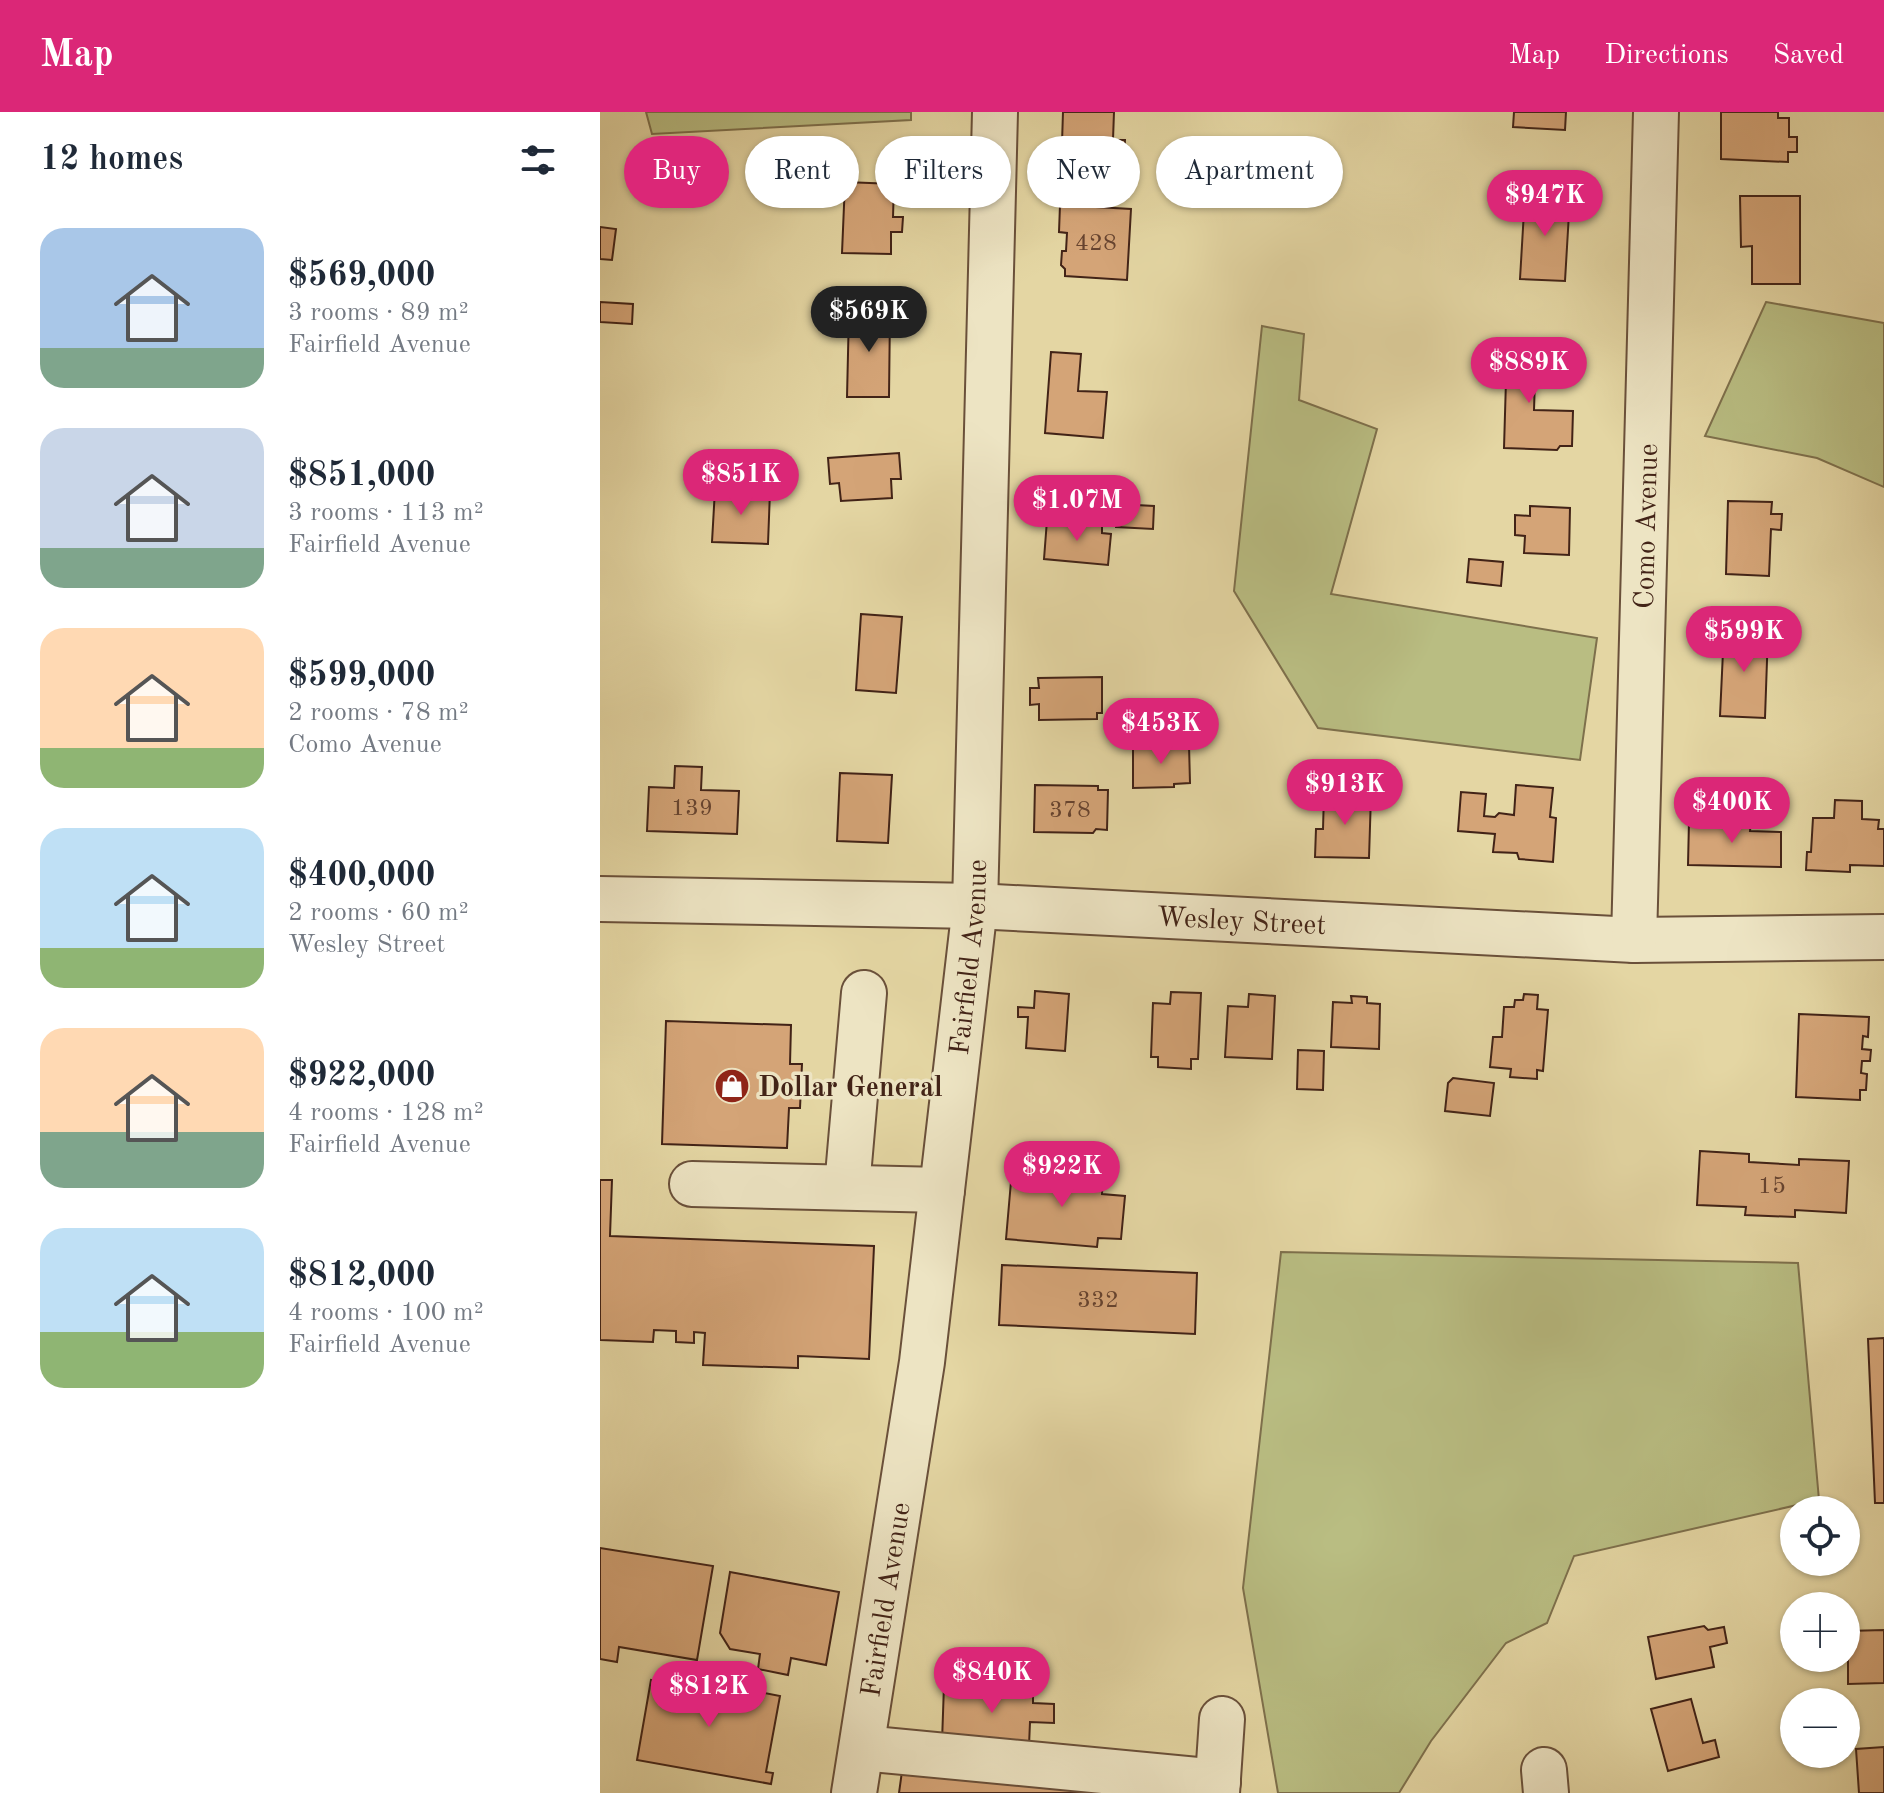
<!DOCTYPE html>
<meta charset="utf-8">
<style>
body{margin:0;font-family:"Old Standard TT",serif;background:#f6f6f7;color:#1f2937;height:100vh;display:flex;flex-direction:column;font-size:30px;white-space:nowrap}
*{box-sizing:border-box;margin:0}
p{font-size:26px;color:#747a83}
.icon{flex:none;width:44px;height:44px;fill:none;stroke:currentColor;stroke-width:2;stroke-linecap:round;stroke-linejoin:round}
.map{position:relative;flex:1;overflow:hidden}
.details{display:flex;flex-direction:column;background:#fff;width:600px}
.details>*{flex:none}
.top-card{position:absolute;left:24px;top:24px;width:760px;height:72px;display:flex;gap:16px}
.buttons{position:absolute;left:1180px;top:1384px;display:grid;gap:16px}
.buttons a{display:grid;place-items:center;width:80px;height:80px;border-radius:50%;background:#fff;box-shadow:0 2px 6px #0004;font-size:40px}
.price{position:absolute;translate:-50% -68px;padding:0 18px;border-radius:28px;background:#db2777;color:#fff;font-size:26px;line-height:52px;filter:drop-shadow(0 2px 4px #0008)}
.price::after{content:'';position:absolute;left:50%;top:48px;width:24px;height:18px;margin-left:-12px;background:inherit;clip-path:polygon(0 0,100% 0,50% 100%)}
.price.on{background:#222;color:#fff}
ul{padding:0;list-style:none}
li{display:flex;align-items:center;gap:24px;height:200px;padding:0 40px}
li span{display:grid;place-items:center;flex:none;width:224px;height:160px;border-radius:24px;color:#555}
li>.icon{margin-inline-start:auto}
span .icon{width:96px;height:96px;fill:#fffc;stroke-width:1}
li b{font-size:34px}
h2{display:flex;justify-content:space-between;align-items:center;height:96px;padding:0 40px;font-size:34px}
.pill{padding:0 28px;border-radius:36px;background:#fff;box-shadow:0 2px 6px #0004;font-size:28px;line-height:72px}
.pill.on{background:#db2777;color:#fff}
header{display:flex;align-items:center;gap:48px;box-sizing:border-box;height:112px;padding:0 40px;background:#db2777;color:#fff}
header strong{font-size:38px}
nav{display:flex;gap:44px;margin-inline-start:auto;font-size:28px}
main{display:flex;flex:1;min-height:0}
.map>svg:first-child{display:block}
.green{fill:#b9bd82;stroke:#7e704c;stroke-width:2}
.building{fill:#d4a477;stroke:#422317;stroke-width:2}
.lines{fill:none;stroke-linecap:round;stroke-linejoin:round}
.minor-casing{stroke:#6a503a;stroke-width:48}
.minor{stroke:#ede4c3;stroke-width:44}
.labels{text-anchor:middle;stroke-width:7;stroke-linejoin:round;paint-order:stroke}
.number-label{font-size:24px;fill:#66432f}
.street-label{font-size:28px;fill:#422317;stroke:#ede4c3}
.poi-label{font-size:28px;font-weight:bold;fill:#422317;stroke:#ede4c3;text-anchor:start}
</style>
<header>
<strong>Map</strong>
<nav><a>Map</a><a>Directions</a><a>Saved</a></nav>
</header>
<main>
<section class="details">
<h2>12 homes<svg class="icon" aria-label="filters" viewBox="0 0 24 24"><path d="M4 7h16M4 17h16"/><circle cx="9" cy="7" r="2"/><circle cx="15" cy="17" r="2"/></svg></h2>
<ul>
<li><span style="background:linear-gradient(#a9c7e8 75%,#7fa58c 0)"><svg class="icon" aria-label="home" viewBox="0 0 24 24"><path d="M3 11l9-7 9 7M6 9v11h12V9"/></svg></span><div><b>$569,000</b><p>3 rooms · 89 m²</p><p>Fairfield Avenue</p></div></li>
<li><span style="background:linear-gradient(#c9d6e8 75%,#7fa58c 0)"><svg class="icon" aria-label="home" viewBox="0 0 24 24"><path d="M3 11l9-7 9 7M6 9v11h12V9"/></svg></span><div><b>$851,000</b><p>3 rooms · 113 m²</p><p>Fairfield Avenue</p></div></li>
<li><span style="background:linear-gradient(#ffd9b3 75%,#8fb573 0)"><svg class="icon" aria-label="home" viewBox="0 0 24 24"><path d="M3 11l9-7 9 7M6 9v11h12V9"/></svg></span><div><b>$599,000</b><p>2 rooms · 78 m²</p><p>Como Avenue</p></div></li>
<li><span style="background:linear-gradient(#bfe0f5 75%,#8fb573 0)"><svg class="icon" aria-label="home" viewBox="0 0 24 24"><path d="M3 11l9-7 9 7M6 9v11h12V9"/></svg></span><div><b>$400,000</b><p>2 rooms · 60 m²</p><p>Wesley Street</p></div></li>
<li><span style="background:linear-gradient(#ffd9b3 65%,#7fa58c 0)"><svg class="icon" aria-label="home" viewBox="0 0 24 24"><path d="M3 11l9-7 9 7M6 9v11h12V9"/></svg></span><div><b>$922,000</b><p>4 rooms · 128 m²</p><p>Fairfield Avenue</p></div></li>
<li><span style="background:linear-gradient(#bfe0f5 65%,#8fb573 0)"><svg class="icon" aria-label="home" viewBox="0 0 24 24"><path d="M3 11l9-7 9 7M6 9v11h12V9"/></svg></span><div><b>$812,000</b><p>4 rooms · 100 m²</p><p>Fairfield Avenue</p></div></li>
</ul>
</section>
<div class="map">
<svg width="1284" height="1681" viewBox="0 0 1284 1681">
<rect width="100%" height="100%" fill="#e4d6a3"/>
<filter id="stains"><feTurbulence type="fractalNoise" baseFrequency=".0025" numOctaves="4"/><feColorMatrix values="0 0 0 0 .2 0 0 0 0 .09 0 0 0 0 .02 0 0 0 .5 -.17"/></filter>
<radialGradient id="worn" r=".72"><stop offset=".6" stop-color="#630" stop-opacity="0"/><stop offset="1" stop-color="#630" stop-opacity=".3"/></radialGradient>
<!-- green -->
<path class="green" d="M46 0H311V8L52 22Z
M1166 190 1284 211V375L1217 346 1105 324Z
M662 214 704 222 699 288 777 317 731 482 997 526 980 648 718 616 634 479Z
M681 1140 1198 1151 1219 1388 974 1444 947 1511 906 1531 831 1629 799 1681H678L643 1476Z"/>
<!-- building -->
<path class="building" d="M463 0H514L513 28H525L523 64 461 62Z
M914 0H966L965 18 913 15Z
M1121 0H1178V6H1189V25H1197V40H1188V50L1121 47Z
M245 70 294 72 293 105H303L302 120H291V142L242 141Z
M925 82 970 84 965 169 920 167Z
M1140 84H1200V172H1152V134L1141 135Z
M460 93 531 97 527 168 465 164V157L461 153 462 139H466L467 121 459 120Z
M0 115 16 117 12 148 0 147Z
M0 190 33 192 32 212 0 210Z
M249 199H290L289 285H247Z
M898 233 936 234 934 298 973 299 972 334H960L957 338 904 336 906 268H896Z
M451 240 481 242 478 279 507 280 503 326 445 321Z
M299 341 301 367H291L292 386 241 389 239 371 230 372 228 346Z
M115 377 170 379 168 432 112 430Z
M1128 389 1172 390 1171 402H1182L1181 418 1171 417 1169 464 1126 462Z
M517 392 554 394 553 417 516 415Z
M930 394 970 396 969 443 924 441 925 424 915 423V403L930 404Z
M447 408 502 412V421L511 422 508 453 444 447Z
M869 447 903 450 901 474 867 470Z
M261 502 302 505 296 581 256 578Z
M1124 518 1168 520 1165 606 1120 604Z
M502 565V601H497V607L439 608V592L430 593V576H439L438 566Z
M589 633 590 671 574 672V675L533 676V634Z
M75 654 102 655 101 678 139 679 137 722 47 719 49 675 74 676Z
M240 661 292 663 288 731 237 729Z
M435 673 498 674V678H508L507 718 496 717 493 721 434 720Z
M916 673 953 676 950 705 956 706 953 750 919 747 917 741 893 740 895 722 858 719 861 680 886 682 884 704 895 705 899 701 914 703Z
M724 682 771 683 769 746 715 745 716 717H723Z
M1235 688 1262 689V707L1279 708 1278 717H1284V754L1250 753V760L1206 758 1207 740H1211L1213 706H1234Z
M1119 702H1128V710H1151L1150 719 1181 720V755L1088 753 1089 709H1118Z
M435 879 469 882 465 939 426 936 428 905H418V895L434 896Z
M571 880 601 881 598 947H591V957L558 955V945H551L553 891 570 892Z
M649 882 675 884 672 947 625 945 628 894 648 895Z
M924 882 938 883 937 897 948 898 943 959 937 958V967L910 965 911 957 890 955 893 925H902L904 895H914L915 888H923Z
M751 884 767 885V891L780 892 779 937 731 935 733 890 752 891Z
M1199 902 1269 905 1268 925 1263 924 1262 937 1271 938 1270 949H1262L1261 961 1267 962 1266 978H1260V988L1196 985Z
M66 909 191 913 190 952H202L200 996H189L187 1036 62 1032Z
M698 938 724 939 723 978 697 977Z
M853 966 894 971 890 1004 845 999 848 971Z
M1100 1039 1149 1042V1050L1199 1053V1047L1249 1049 1246 1101 1195 1098V1105L1145 1103 1146 1095 1097 1093Z
M412 1058 503 1065 502 1082 525 1084 521 1127 498 1126 497 1135 406 1127Z
M0 1068H12L10 1124 274 1134 269 1247 198 1244V1256L103 1253 105 1221 94 1220V1231L76 1230V1219L54 1218 53 1230 0 1228Z
M402 1153 597 1161 595 1222 399 1213Z
M1284 1226V1391H1275L1268 1227Z
M0 1436 113 1454 97 1548 19 1535 17 1550 0 1547Z
M130 1460 239 1480 226 1553 191 1546 188 1563 158 1557 160 1542 130 1537 120 1521Z
M1104 1514 1108 1518 1124 1515 1127 1531 1110 1535 1114 1555 1056 1567 1048 1525Z
M1284 1518V1571L1248 1572V1519Z
M76 1564 180 1584 166 1660 173 1661 171 1672 37 1648 51 1568 75 1573Z
M344 1573 433 1576V1591L454 1592V1611L430 1610 429 1634 342 1630Z
M1091 1587 1103 1631 1115 1628 1119 1645 1068 1659 1051 1597Z
M1284 1635V1681H1259L1256 1637Z
M303 1652 507 1681H299Z"/>
<g class="lines">
<defs>
<g id="minor">
<path id="s1" d="M0 787 375 794 1034 828 1284 825"/>
<path id="s2" d="M1034 828 1056 0"/>
<path d="M92 1072 342 1078"/>
<path d="M247 1075 264 881"/>
<path d="M262 1636 618 1670"/>
<path d="M944 1658 946 1681"/>
<path id="s3" d="M254 1681 322 1250 375 794 395 0"/>
<path d="M617 1681 622 1607"/>
</g>
</defs>
<!-- minor casing -->
<use href="#minor" class="minor-casing"/>
<!-- minor -->
<use href="#minor" class="minor"/>
</g>
<!-- icons -->
<defs>
<symbol id="shop-disc" viewBox="-11 -11 22 22"><circle r="9.5" fill="#8f2418" stroke="#ede4c3"/><path d="M-5-2.5h2.3a2.7 3.5 0 0 1 5.4 0H5L5.5 6h-11ZM-1.5-2.5h3a1.5 2.3 0 0 0-3 0Z" fill="#fff"/></symbol>
</defs>
<g fill-rule="evenodd">
<use href="#shop-disc" x="112" y="954" width="40" height="40"/>
</g>
<g class="labels">
<!-- number labels -->
<g class="number-label">
<text x="496" y="138">428</text>
<text x="92" y="703">139</text>
<text x="470" y="705">378</text>
<text x="1172" y="1081">15</text>
<text x="498" y="1195">332</text>
</g>
<!-- street labels -->
<g class="street-label">
<text dy="10" stroke="none"><textPath href="#s2" startOffset="414">Como Avenue</textPath></text>
<text dy="10" stroke="none"><textPath href="#s1" startOffset="642">Wesley Street</textPath></text>
<text dy="10" stroke="none"><textPath href="#s3" startOffset="844">Fairfield Avenue</textPath></text>
<text dy="10" stroke="none"><textPath href="#s3" startOffset="196">Fairfield Avenue</textPath></text>
</g>
<!-- poi labels -->
<g class="poi-label">
<text x="158" y="984">Dollar General</text>
</g>
</g>
<rect width="100%" height="100%" filter="url(#stains)"/>
<rect width="100%" height="100%" fill="url(#worn)"/>
</svg>
<div class="buttons">
<a><svg class="icon" aria-label="locate" viewBox="0 0 24 24"><circle cx="12" cy="12" r="6"/><path d="M12 2v4M12 18v4M2 12h4M18 12h4"/></svg></a>
<a>+</a>
<a>−</a>
</div>
<b class="price" style="left:945px;top:126px">$947K</b>
<b class="price on" style="left:269px;top:242px">$569K</b>
<b class="price" style="left:929px;top:293px">$889K</b>
<b class="price" style="left:141px;top:405px">$851K</b>
<b class="price" style="left:477px;top:431px">$1.07M</b>
<b class="price" style="left:1144px;top:562px">$599K</b>
<b class="price" style="left:561px;top:654px">$453K</b>
<b class="price" style="left:745px;top:715px">$913K</b>
<b class="price" style="left:1132px;top:733px">$400K</b>
<b class="price" style="left:462px;top:1097px">$922K</b>
<b class="price" style="left:392px;top:1603px">$840K</b>
<b class="price" style="left:109px;top:1617px">$812K</b>
<div class="top-card">
<a class="pill on">Buy</a>
<a class="pill">Rent</a>
<a class="pill">Filters</a>
<a class="pill">New</a>
<a class="pill">Apartment</a>
</div>
</div>
</main>
